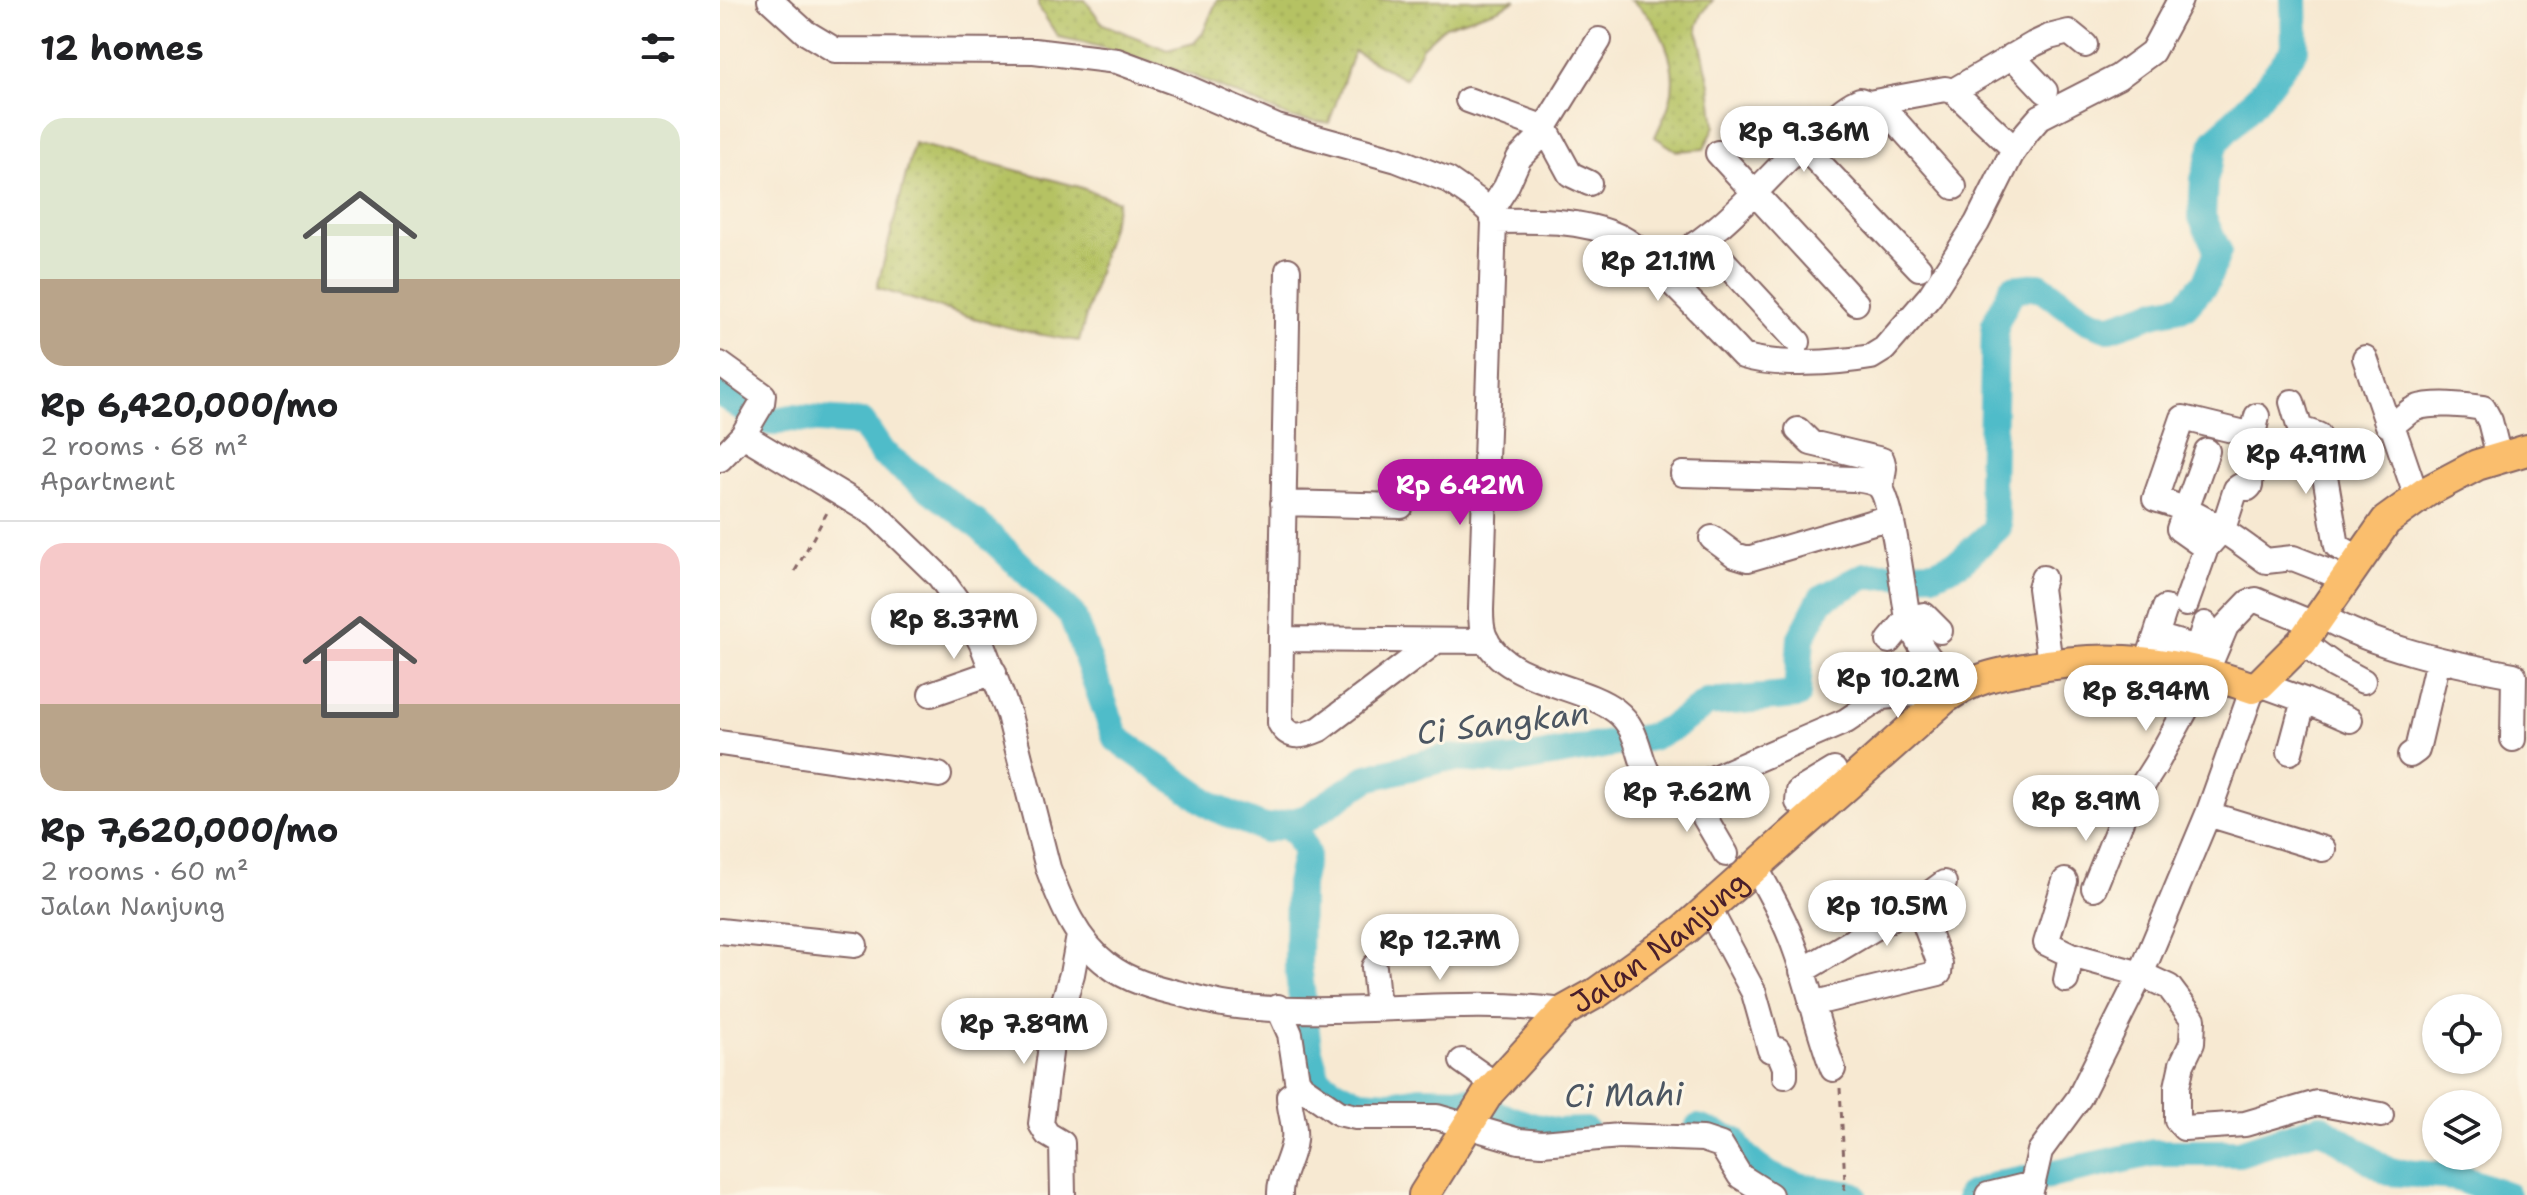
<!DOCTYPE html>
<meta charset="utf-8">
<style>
body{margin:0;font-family:"Shantell Sans",sans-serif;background:#f6f6f6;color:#202124;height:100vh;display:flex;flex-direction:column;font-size:30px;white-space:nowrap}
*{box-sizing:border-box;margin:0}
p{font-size:26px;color:#757577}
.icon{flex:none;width:44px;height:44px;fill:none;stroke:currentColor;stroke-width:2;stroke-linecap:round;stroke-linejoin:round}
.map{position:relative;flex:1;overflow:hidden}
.side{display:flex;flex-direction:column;background:#fff;width:720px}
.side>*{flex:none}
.tools{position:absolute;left:1702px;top:994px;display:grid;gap:16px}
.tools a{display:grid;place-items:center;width:80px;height:80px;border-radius:50%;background:#fff;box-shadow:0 2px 6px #0004;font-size:40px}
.price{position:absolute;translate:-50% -68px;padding:0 18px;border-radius:28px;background:#fff;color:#222;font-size:26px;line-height:52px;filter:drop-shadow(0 2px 4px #0008)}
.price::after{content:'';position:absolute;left:50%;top:48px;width:24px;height:18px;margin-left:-12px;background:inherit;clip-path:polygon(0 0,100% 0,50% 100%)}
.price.selected{background:#b5179e;color:#fff}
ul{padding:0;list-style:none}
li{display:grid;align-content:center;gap:16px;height:424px;padding:0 40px}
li+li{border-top:2px solid #e0e0e0}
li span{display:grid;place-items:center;height:248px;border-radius:24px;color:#555}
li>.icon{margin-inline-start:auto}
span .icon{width:144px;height:144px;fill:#fffc;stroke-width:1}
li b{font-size:34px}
h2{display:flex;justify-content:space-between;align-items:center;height:96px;padding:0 40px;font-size:34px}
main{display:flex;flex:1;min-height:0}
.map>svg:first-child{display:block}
.grass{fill:url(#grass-dots);stroke:#807048;stroke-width:2}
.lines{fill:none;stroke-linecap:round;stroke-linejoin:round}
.river{stroke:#4fbcc9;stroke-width:28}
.minor-casing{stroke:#876665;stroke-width:28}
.major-casing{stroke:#876665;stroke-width:34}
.path{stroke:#876665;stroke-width:3;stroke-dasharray:6 6;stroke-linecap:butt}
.minor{stroke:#fff;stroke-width:24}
.major{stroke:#fabe6d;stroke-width:30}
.labels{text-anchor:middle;stroke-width:6;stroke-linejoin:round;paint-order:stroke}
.street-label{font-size:30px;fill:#4a1f2b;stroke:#fcf5e5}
.water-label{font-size:32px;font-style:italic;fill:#4c5662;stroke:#fcf5e5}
</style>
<main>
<section class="side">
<h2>12 homes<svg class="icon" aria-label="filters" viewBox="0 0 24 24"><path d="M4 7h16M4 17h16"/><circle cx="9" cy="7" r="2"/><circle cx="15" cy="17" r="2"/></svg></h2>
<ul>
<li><span style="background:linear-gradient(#dfe7d0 65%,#b9a48a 0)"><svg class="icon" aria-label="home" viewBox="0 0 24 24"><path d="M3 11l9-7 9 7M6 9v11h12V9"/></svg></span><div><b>Rp 6,420,000/mo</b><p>2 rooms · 68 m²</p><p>Apartment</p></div></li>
<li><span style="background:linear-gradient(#f6c9c9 65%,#b9a48a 0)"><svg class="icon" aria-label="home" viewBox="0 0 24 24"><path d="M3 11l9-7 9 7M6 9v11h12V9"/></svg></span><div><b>Rp 7,620,000/mo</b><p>2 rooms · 60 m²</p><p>Jalan Nanjung</p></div></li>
</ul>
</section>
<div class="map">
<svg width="1807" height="1195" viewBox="0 0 1807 1195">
<defs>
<pattern id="grass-dots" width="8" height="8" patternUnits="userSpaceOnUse" patternTransform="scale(2)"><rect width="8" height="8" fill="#b5c264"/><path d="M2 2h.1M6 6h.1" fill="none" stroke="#9da657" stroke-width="1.8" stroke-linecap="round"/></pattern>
</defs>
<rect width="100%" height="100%" fill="#fcf5e5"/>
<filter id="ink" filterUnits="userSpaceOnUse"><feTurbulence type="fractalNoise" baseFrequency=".0125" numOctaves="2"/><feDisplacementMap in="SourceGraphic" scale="16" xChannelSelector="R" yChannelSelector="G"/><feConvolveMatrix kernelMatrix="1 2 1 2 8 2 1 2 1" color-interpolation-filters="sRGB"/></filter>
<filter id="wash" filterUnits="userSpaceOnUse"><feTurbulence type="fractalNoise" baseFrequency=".006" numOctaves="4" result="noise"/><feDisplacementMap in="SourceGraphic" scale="32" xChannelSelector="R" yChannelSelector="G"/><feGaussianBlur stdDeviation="1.8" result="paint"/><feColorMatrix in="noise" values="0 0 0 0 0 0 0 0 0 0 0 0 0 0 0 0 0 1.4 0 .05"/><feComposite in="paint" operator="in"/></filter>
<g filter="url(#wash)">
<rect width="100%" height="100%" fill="#f7e9d2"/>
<!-- grass -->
<path class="grass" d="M318 0H365L383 24 447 50 474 43 483 33 497 0H796L778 9 725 26 702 47 685 79 634 51 609 123 571 118 469 74 363 42 338 37 318 6Z
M910 0H993L982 14 977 27 990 85 995 126 984 149 957 151 935 137C940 125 947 113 950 101 960 66 941 19 910 0Z
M194 143 356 186 398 201 359 341C290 332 223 309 157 288Z"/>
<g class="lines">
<!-- river -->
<path class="river" d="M0 392 29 413 50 422 72 418 142 423 162 453 257 524 352 615 396 738 495 808 546 829 587 818 647 778 726 758 791 761 931 737 951 728 987 703 1077 695 1081 638 1101 599 1145 576 1215 573 1241 561 1278 527 1271 485 1275 324 1292 289 1319 286 1367 320 1389 328 1436 312 1465 306 1486 282 1498 251 1482 217 1484 180 1495 142 1540 95 1575 49 1574 0
M565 824 578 835 586 853 579 884 578 965 588 1048 597 1079 617 1093 640 1102 670 1104 700 1099 746 1100 778 1115 805 1124 837 1132 865 1131
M978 1128 1013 1140C1040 1187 1085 1187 1133 1195
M1250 1195 1282 1183 1325 1176 1431 1153H1519L1600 1127 1669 1172 1736 1177 1786 1195"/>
</g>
</g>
<g filter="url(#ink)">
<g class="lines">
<defs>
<path id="minor" d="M50 0 85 32 115 50 314 51 397 61 454 82 557 127 677 160 728 180 757 200 770 212 774 221 761 610C761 618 761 627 764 635 782 682 861 684 896 711 933 739 907 794 968 789L1126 721 1162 697 1191 694 1225 698
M1292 56 1325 91
M1233 91 1314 44 1329 37 1349 32 1365 45
M748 100 825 128 850 174 869 183
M1149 103 1225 89 1233 91 1288 143
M1081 144 1199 268
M998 153 1136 303
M770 212 786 187 799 158 817 140 879 40
M774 221C815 220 862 219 900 237 921 248 939 269 955 286 978 309 1001 332 1023 356 1057 367 1116 363 1151 357L1164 349 1210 296 1257 223 1291 155 1307 132 1320 117 1398 77 1432 52 1460 0
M984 240 1078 342
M935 265C1005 240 1048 170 1105 125 1116 116 1127 105 1140 100L1160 107 1168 113 1234 187
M568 270 561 639 767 641
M1645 358 1668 425C1680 423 1685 412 1696 408 1712 402 1746 405 1763 408L1770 421 1779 457
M0 364 43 395 42 403 23 435 156 515 220 577 245 612 262 644 289 715 328 868C341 903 356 941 388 965 408 981 436 988 461 994 477 998 493 1003 509 1005 620 1020 733 996 844 1011
M1572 402 1580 429 1598 435 1617 546 1638 558
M1672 425 1697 498
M1078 430 1091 443 1162 460 1164 468 1161 488
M1533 435 1463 418 1435 499C1481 512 1508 533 1546 561L1573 558 1624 578
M0 459 23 435
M963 474 1134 479C1142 480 1153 481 1159 486 1173 500 1183 594 1188 618 1200 652 1213 665 1240 688
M563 503 681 506
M992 538 1015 555 1028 559 1170 517
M1486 548 1459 529 1487 451
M1323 578 1320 588 1330 664
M1466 604 1486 548 1503 529 1516 489 1520 486 1528 488 1530 486 1533 435 1537 416
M1599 615C1658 648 1727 663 1794 675L1793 739
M1436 636 1474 647 1478 646 1485 624
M561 639 560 723C570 741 584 736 600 729L715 642
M1169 641 1188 618 1204 615 1220 631
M1582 642 1615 666 1643 681
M1431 651 1445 608
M1540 684 1584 700 1570 752
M211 694 274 672
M1584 700 1630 720
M0 743 219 775
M1690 755 1697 750 1718 660
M968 789 1006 854
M1488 814 1603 849
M1095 815 1078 802 1079 791 1114 770
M1036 868C1051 895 1066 922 1076 951 1090 990 1098 1030 1113 1069
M1345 881 1326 943 1351 955
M1374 888 1403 816 1436 764 1486 673 1506 626 1529 602 1536 600 1594 624
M988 907 1034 993 1050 1050H1058L1065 1067V1076
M0 931 135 945
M654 967 658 1008
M1082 971 1197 903 1224 883
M1346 980 1351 955 1421 974 1449 987 1473 1019 1472 1043 1462 1064 1457 1087V1120L1464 1128 1525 1124 1597 1103 1661 1115
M1091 1004 1219 973 1220 964 1197 903
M558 1007 570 1034 577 1080 582 1087 619 1113 636 1117H717L799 1141 822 1143 900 1136 983 1139 1001 1145 1020 1176 1050 1195
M742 1061 776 1085
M343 1195 342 1143 327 1134 321 1124 331 1045 352 974 359 936
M560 1195C559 1176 572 1159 574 1140 576 1125 569 1110 569 1096L582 1087
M1268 1195 1313 1184
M1310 1195 1320 1151 1359 1098 1421 974 1488 814 1533 688"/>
<g id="major">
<path id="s1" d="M704 1195 769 1092 844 1011 878 992 964 930 1225 698C1255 678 1276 674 1310 668 1390 653 1456 661 1533 688L1540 684 1582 642 1666 521 1706 492 1757 465 1807 450"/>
</g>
</defs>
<!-- minor casing -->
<use href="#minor" class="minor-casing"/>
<!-- major casing -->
<use href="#major" class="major-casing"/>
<!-- path -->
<path class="path" d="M75 571 109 509
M1120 1088 1125 1182 1123 1195"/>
<!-- minor -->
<use href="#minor" class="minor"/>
<!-- major -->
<use href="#major" class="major"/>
</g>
</g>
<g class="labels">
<!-- street labels -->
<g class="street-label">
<text dy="10" stroke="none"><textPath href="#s1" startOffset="350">Jalan Nanjung</textPath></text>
</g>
<!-- water labels -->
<g class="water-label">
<text transform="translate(783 723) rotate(-7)" y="11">Ci Sangkan</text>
<text transform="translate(904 1095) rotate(-1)" y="11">Ci Mahi</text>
</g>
</g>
</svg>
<div class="tools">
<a><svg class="icon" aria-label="locate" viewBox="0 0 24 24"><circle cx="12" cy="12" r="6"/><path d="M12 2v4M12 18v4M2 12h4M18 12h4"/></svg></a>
<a><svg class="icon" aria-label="layers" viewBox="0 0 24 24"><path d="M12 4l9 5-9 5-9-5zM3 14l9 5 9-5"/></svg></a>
</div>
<b class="price" style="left:1084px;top:174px">Rp 9.36M</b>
<b class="price" style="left:938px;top:303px">Rp 21.1M</b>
<b class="price" style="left:1586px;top:496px">Rp 4.91M</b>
<b class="price selected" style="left:740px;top:527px">Rp 6.42M</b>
<b class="price" style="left:234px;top:661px">Rp 8.37M</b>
<b class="price" style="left:1178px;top:720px">Rp 10.2M</b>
<b class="price" style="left:1426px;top:733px">Rp 8.94M</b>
<b class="price" style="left:967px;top:834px">Rp 7.62M</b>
<b class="price" style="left:1366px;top:843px">Rp 8.9M</b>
<b class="price" style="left:1167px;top:948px">Rp 10.5M</b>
<b class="price" style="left:720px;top:982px">Rp 12.7M</b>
<b class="price" style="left:304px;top:1066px">Rp 7.89M</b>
</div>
</main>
